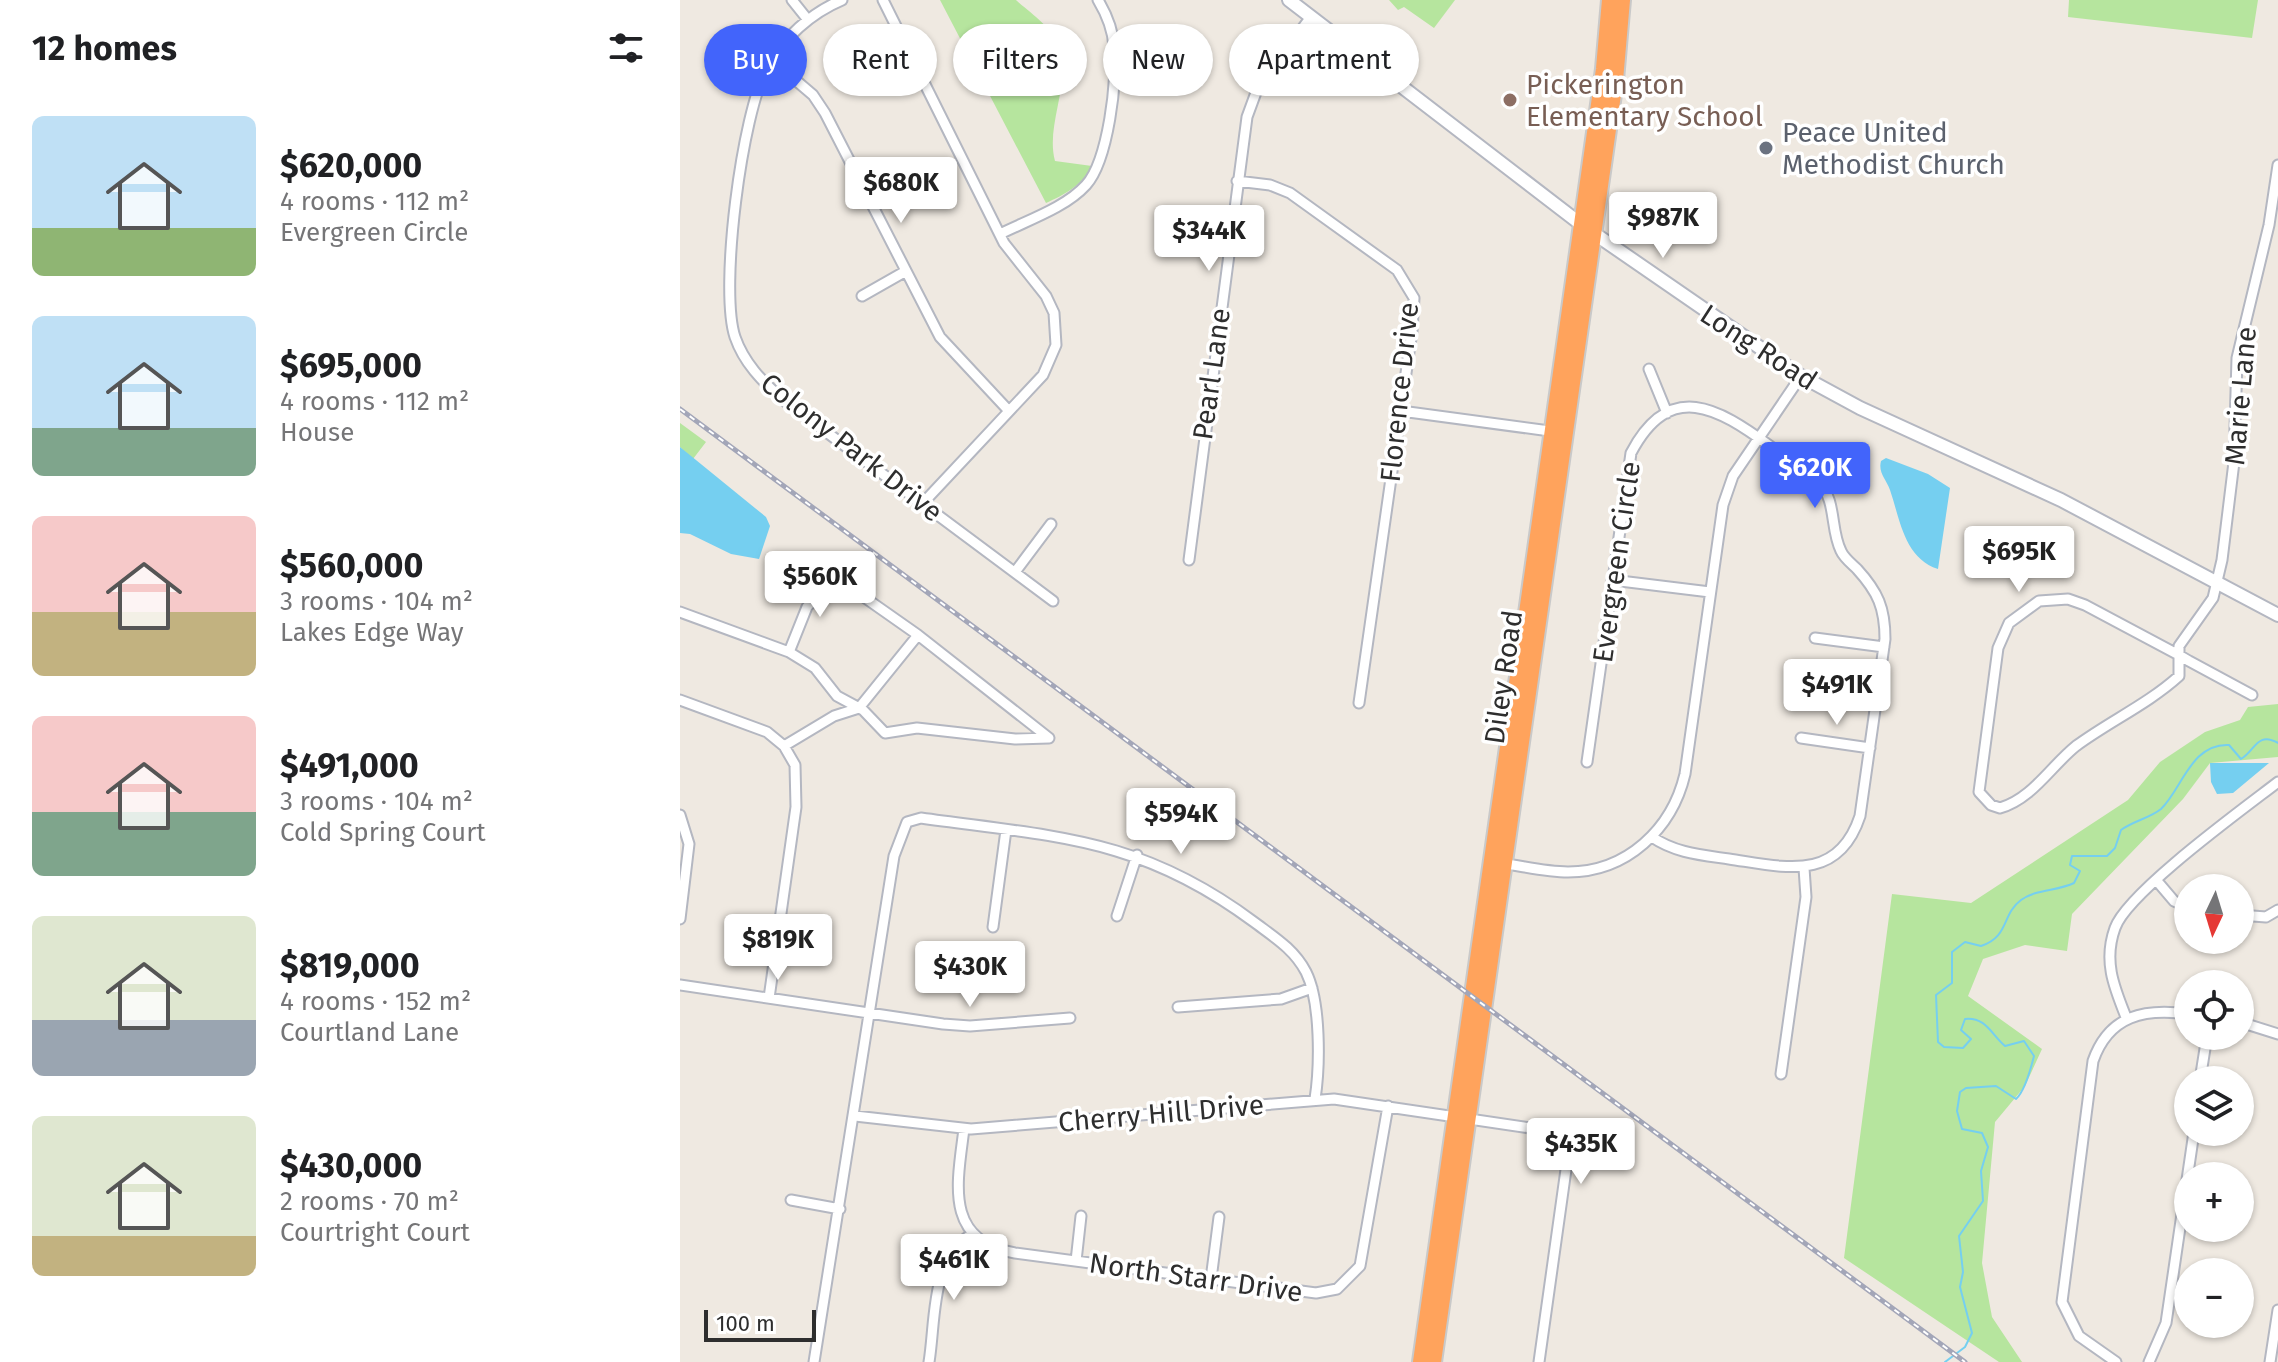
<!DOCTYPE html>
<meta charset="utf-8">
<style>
body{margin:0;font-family:"Fira Sans",sans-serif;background:#f2f2f2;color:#202124;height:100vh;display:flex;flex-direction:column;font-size:30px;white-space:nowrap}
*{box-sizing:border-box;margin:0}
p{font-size:26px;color:#757577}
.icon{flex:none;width:44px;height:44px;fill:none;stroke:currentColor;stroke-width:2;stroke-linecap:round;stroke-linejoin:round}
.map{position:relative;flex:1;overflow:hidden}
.sheet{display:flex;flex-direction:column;background:#fff;width:680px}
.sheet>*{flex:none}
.banner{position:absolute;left:24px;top:24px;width:760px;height:72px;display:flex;gap:16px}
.needle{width:52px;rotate:184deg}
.fabs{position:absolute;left:1494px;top:874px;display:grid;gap:16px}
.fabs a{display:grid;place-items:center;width:80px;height:80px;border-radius:50%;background:#fff;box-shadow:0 2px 6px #0004;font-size:40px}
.scale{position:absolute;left:24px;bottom:20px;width:112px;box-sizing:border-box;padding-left:8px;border:4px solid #2e2e2e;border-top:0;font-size:22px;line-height:28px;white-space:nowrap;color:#2e2e2e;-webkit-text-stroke:6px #fff;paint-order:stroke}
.price{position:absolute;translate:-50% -68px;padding:0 18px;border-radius:8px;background:#fff;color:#222;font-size:26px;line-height:52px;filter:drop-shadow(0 2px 4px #0008)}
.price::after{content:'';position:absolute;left:50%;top:48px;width:24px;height:18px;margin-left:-12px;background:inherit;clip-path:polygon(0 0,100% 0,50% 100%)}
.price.current{background:#4264fb;color:#fff}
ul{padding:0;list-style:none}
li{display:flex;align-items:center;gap:24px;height:200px;padding:0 32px}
li span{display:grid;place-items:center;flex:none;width:224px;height:160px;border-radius:12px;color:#555}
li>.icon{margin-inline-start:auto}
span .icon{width:96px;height:96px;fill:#fffc;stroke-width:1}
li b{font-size:34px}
h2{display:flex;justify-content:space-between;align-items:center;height:96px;padding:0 32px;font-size:34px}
.pill{padding:0 28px;border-radius:36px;background:#fff;box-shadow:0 2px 6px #0004;font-size:28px;line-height:72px}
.pill.current{background:#4264fb;color:#fff}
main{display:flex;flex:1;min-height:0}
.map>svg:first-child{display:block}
.green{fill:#b6e59e}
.water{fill:#75cff0}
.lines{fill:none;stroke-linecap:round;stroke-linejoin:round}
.stream{stroke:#75cff0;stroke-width:2}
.street-casing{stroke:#b4b7c1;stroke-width:13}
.secondary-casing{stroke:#b4b7c1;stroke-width:16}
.highway-casing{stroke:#c9c9c9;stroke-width:20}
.street{stroke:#fff;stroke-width:9}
.secondary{stroke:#fff;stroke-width:12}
.highway{stroke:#ffa35c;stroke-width:16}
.rail-casing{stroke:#a3a6b8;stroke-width:5}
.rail{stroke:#fff;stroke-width:2;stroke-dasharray:6;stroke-linecap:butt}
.education-dot{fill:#8d6e63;stroke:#fff;stroke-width:3}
.worship-dot{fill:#6b7280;stroke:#fff;stroke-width:3}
.labels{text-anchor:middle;stroke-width:7;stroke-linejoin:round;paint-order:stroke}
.education-label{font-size:28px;fill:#785e54;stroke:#fff;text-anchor:start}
.worship-label{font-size:28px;fill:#5b616d;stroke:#fff;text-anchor:start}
.street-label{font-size:28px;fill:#2e2e2e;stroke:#fff}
</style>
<main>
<section class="sheet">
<h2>12 homes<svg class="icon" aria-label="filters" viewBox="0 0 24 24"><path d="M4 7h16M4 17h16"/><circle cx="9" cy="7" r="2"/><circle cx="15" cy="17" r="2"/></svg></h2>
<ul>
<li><span style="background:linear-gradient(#bfe0f5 70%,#8fb573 0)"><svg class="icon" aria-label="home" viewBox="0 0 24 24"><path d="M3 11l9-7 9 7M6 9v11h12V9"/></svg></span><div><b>$620,000</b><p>4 rooms · 112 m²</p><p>Evergreen Circle</p></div></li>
<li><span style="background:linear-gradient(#bfe0f5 70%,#7fa58c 0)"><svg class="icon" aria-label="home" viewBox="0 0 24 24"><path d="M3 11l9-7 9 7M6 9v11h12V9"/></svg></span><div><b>$695,000</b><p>4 rooms · 112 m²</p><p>House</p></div></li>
<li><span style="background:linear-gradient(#f6c9c9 60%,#c2b280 0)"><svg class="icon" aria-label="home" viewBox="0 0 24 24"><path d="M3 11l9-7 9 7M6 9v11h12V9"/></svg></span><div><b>$560,000</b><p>3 rooms · 104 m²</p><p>Lakes Edge Way</p></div></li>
<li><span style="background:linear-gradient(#f6c9c9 60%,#7fa58c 0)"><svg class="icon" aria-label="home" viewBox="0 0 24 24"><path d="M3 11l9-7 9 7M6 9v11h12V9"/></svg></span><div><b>$491,000</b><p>3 rooms · 104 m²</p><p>Cold Spring Court</p></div></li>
<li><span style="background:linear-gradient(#dfe7d0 65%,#9aa5b1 0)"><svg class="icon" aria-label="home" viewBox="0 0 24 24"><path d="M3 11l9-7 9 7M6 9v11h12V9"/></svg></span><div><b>$819,000</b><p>4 rooms · 152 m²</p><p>Courtland Lane</p></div></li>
<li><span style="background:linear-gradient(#dfe7d0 75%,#c2b280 0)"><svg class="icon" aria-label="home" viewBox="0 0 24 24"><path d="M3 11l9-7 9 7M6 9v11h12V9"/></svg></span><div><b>$430,000</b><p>2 rooms · 70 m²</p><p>Courtright Court</p></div></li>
</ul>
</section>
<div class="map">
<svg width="1598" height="1362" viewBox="0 0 1598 1362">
<rect width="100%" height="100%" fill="#efe9e1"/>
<!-- green -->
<path class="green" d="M260 0H336C350 13 371 26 378 45 393 81 365 124 375 161L412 166C404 184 384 195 366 203Z
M709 0H775L754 28 724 7 718 10Z
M1389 0H1578L1572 38 1388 17Z
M0 423 26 442 13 459 0 447Z
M1598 704V757L1530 763 1503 799 1392 914 1387 951 1345 945 1303 959 1288 996 1362 1049 1345 1086 1315 1122 1302 1263 1312 1317 1342 1362H1319L1164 1258 1212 894 1291 903 1448 800 1480 762 1525 732 1560 720 1568 707Z"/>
<!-- water -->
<path class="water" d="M0 447 86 517 90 526 79 559 51 554 10 534 0 533Z
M1206 458 1248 474 1270 488 1258 569C1224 558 1220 519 1210 490 1206 479 1198 473 1201 461Z
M1530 763H1589L1553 793 1537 794 1531 782Z"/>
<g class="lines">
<!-- stream -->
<path class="stream" d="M1265 1362 1285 1347 1292 1333 1280 1287 1283 1272 1279 1236 1303 1201 1301 1171 1308 1147 1302 1133 1282 1129 1277 1111 1280 1092 1286 1088 1316 1086 1336 1099C1344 1092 1351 1068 1354 1056L1344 1041 1325 1046C1311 1034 1306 1017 1285 1019L1281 1030 1291 1039 1283 1048 1264 1047 1258 1042 1256 995 1272 983V952L1285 942 1301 946C1330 936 1321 915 1341 900 1356 889 1378 891 1394 883L1400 871 1390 865 1392 856H1427L1435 848 1441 830C1453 821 1470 818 1481 809 1502 789 1511 743 1549 745L1561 759C1575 751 1577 731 1598 743"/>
<defs>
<path id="street" d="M112 0 128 20
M162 0C131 13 103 38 87 68 62 113 39 289 55 337 64 363 82 381 102 399L373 601
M203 0 324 243 366 296 374 313 376 345 363 375 243 503
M92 60 133 95 145 113 260 337 329 411
M557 181 590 185 610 193 717 270 734 298 732 331 679 703
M320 234C348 220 385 208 406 185 428 161 438 79 434 47 433 30 427 15 418 0
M182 296 226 271
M969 369 987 413
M721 411 877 432
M509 560 567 117 578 87 631 17
M335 572 371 524
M932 580 1030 592
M0 612 109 652 135 668 157 696 183 710 205 733 237 728 335 739 369 738
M1135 638 1204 647
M109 652 127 607 154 576 238 635 369 738
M1572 695 1509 661 1497 654 1405 605 1388 599 1359 601 1329 623 1318 648 1299 792 1311 805 1320 808C1352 799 1371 766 1396 746 1430 721 1468 704 1499 676V646L1533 598 1542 560 1554 462 1557 358 1589 225 1598 165
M0 700 87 732 104 746 115 765 116 807 89 998
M1121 738 1190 748
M104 746 154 716 179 708 238 635
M907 762 951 453C990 379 1038 408 1090 446 1105 458 1126 469 1139 482 1157 502 1150 529 1161 551 1164 558 1172 564 1177 569 1198 592 1205 608 1205 639L1180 816C1158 883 1104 867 1049 859 1022 855 995 853 972 837
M0 815 9 844 0 919
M820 863C843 866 865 872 888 872 947 872 992 829 1005 774L1043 505 1053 476 1121 376
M1477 881 1494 901 1508 907
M1560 915 1586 917 1598 910
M437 916 457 855
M313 927 326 830
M0 985 263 1024 290 1026 390 1018
M498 1007 601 999 632 988
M1446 1017C1434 987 1423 961 1435 928 1447 893 1563 809 1598 782
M1560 1022 1598 1034
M1101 1074 1126 897 1124 868
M1520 1080 1527 1036
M175 1116 291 1129 654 1099 891 1134 859 1362
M284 1129C277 1184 264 1241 335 1253L636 1293 657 1289 680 1266 708 1106
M111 1200 160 1209
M396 1261 401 1216
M531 1279 539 1217
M134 1362 214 856 227 822 241 818C376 837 460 837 574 922 594 937 614 949 626 972 641 1002 640 1066 635 1099
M249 1362C256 1319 250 1259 292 1234
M1436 1362 1399 1336 1382 1302 1413 1061C1429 1015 1465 1008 1508 1014
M1469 1362 1486 1323 1514 1132
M1590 1362 1598 1310"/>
<path id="secondary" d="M609 0 902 225 1121 376 1180 408 1381 500 1598 615"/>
<path id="highway" d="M741 1362 924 69 930 0
M753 1362 935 80 942 0"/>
</defs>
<!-- street casing -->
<use href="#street" class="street-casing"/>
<!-- secondary casing -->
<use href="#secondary" class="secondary-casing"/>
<!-- highway casing -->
<use href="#highway" class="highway-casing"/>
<!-- street -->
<use href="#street" class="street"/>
<!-- secondary -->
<use href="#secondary" class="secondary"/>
<!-- highway -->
<use href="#highway" class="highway"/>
<defs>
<path id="rail" d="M0 409 1285 1362"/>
</defs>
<!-- rail casing -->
<use href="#rail" class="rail-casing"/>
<!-- rail -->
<use href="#rail" class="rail"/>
</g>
<!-- markers -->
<circle class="education-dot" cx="830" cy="100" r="8"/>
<circle class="worship-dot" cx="1086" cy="148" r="8"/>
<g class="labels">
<!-- education labels -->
<g class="education-label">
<text x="846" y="94">Pickerington<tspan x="846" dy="32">Elementary School</tspan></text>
</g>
<!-- worship labels -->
<g class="worship-label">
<text x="1102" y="142">Peace United<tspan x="1102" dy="32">Methodist Church</tspan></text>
</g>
<!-- street labels -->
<g class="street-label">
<text transform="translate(1079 347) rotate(33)" y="10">Long Road</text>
<text transform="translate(531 374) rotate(-82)" y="10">Pearl Lane</text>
<text transform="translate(719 392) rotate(-84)" y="10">Florence Drive</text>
<text transform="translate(1560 396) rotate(-85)" y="10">Marie Lane</text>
<text transform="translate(172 447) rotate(38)" y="10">Colony Park Drive</text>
<text transform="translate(936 562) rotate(-82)" y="10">Evergreen Circle</text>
<text transform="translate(823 677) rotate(-82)" y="10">Diley Road</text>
<text transform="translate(481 1113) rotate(-5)" y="10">Cherry Hill Drive</text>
<text transform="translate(516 1277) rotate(8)" y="10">North Starr Drive</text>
</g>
</g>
</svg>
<div class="fabs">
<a><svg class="needle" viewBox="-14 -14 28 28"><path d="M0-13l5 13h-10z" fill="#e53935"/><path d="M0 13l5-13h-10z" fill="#757577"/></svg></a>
<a><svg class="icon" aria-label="locate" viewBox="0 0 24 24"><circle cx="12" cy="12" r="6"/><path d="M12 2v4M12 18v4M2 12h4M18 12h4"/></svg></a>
<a><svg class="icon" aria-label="layers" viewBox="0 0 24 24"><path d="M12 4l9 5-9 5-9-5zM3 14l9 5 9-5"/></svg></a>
<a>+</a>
<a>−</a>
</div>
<div class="scale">100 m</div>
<b class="price" style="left:221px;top:225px">$680K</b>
<b class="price" style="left:983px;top:260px">$987K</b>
<b class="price" style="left:529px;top:273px">$344K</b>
<b class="price current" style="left:1135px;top:510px">$620K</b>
<b class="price" style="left:1339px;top:594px">$695K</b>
<b class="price" style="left:140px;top:619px">$560K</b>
<b class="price" style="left:1157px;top:727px">$491K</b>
<b class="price" style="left:501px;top:856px">$594K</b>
<b class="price" style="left:98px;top:982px">$819K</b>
<b class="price" style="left:290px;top:1009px">$430K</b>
<b class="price" style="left:901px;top:1186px">$435K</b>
<b class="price" style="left:274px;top:1302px">$461K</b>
<div class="banner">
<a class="pill current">Buy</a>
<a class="pill">Rent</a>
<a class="pill">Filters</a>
<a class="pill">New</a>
<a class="pill">Apartment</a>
</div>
</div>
</main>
